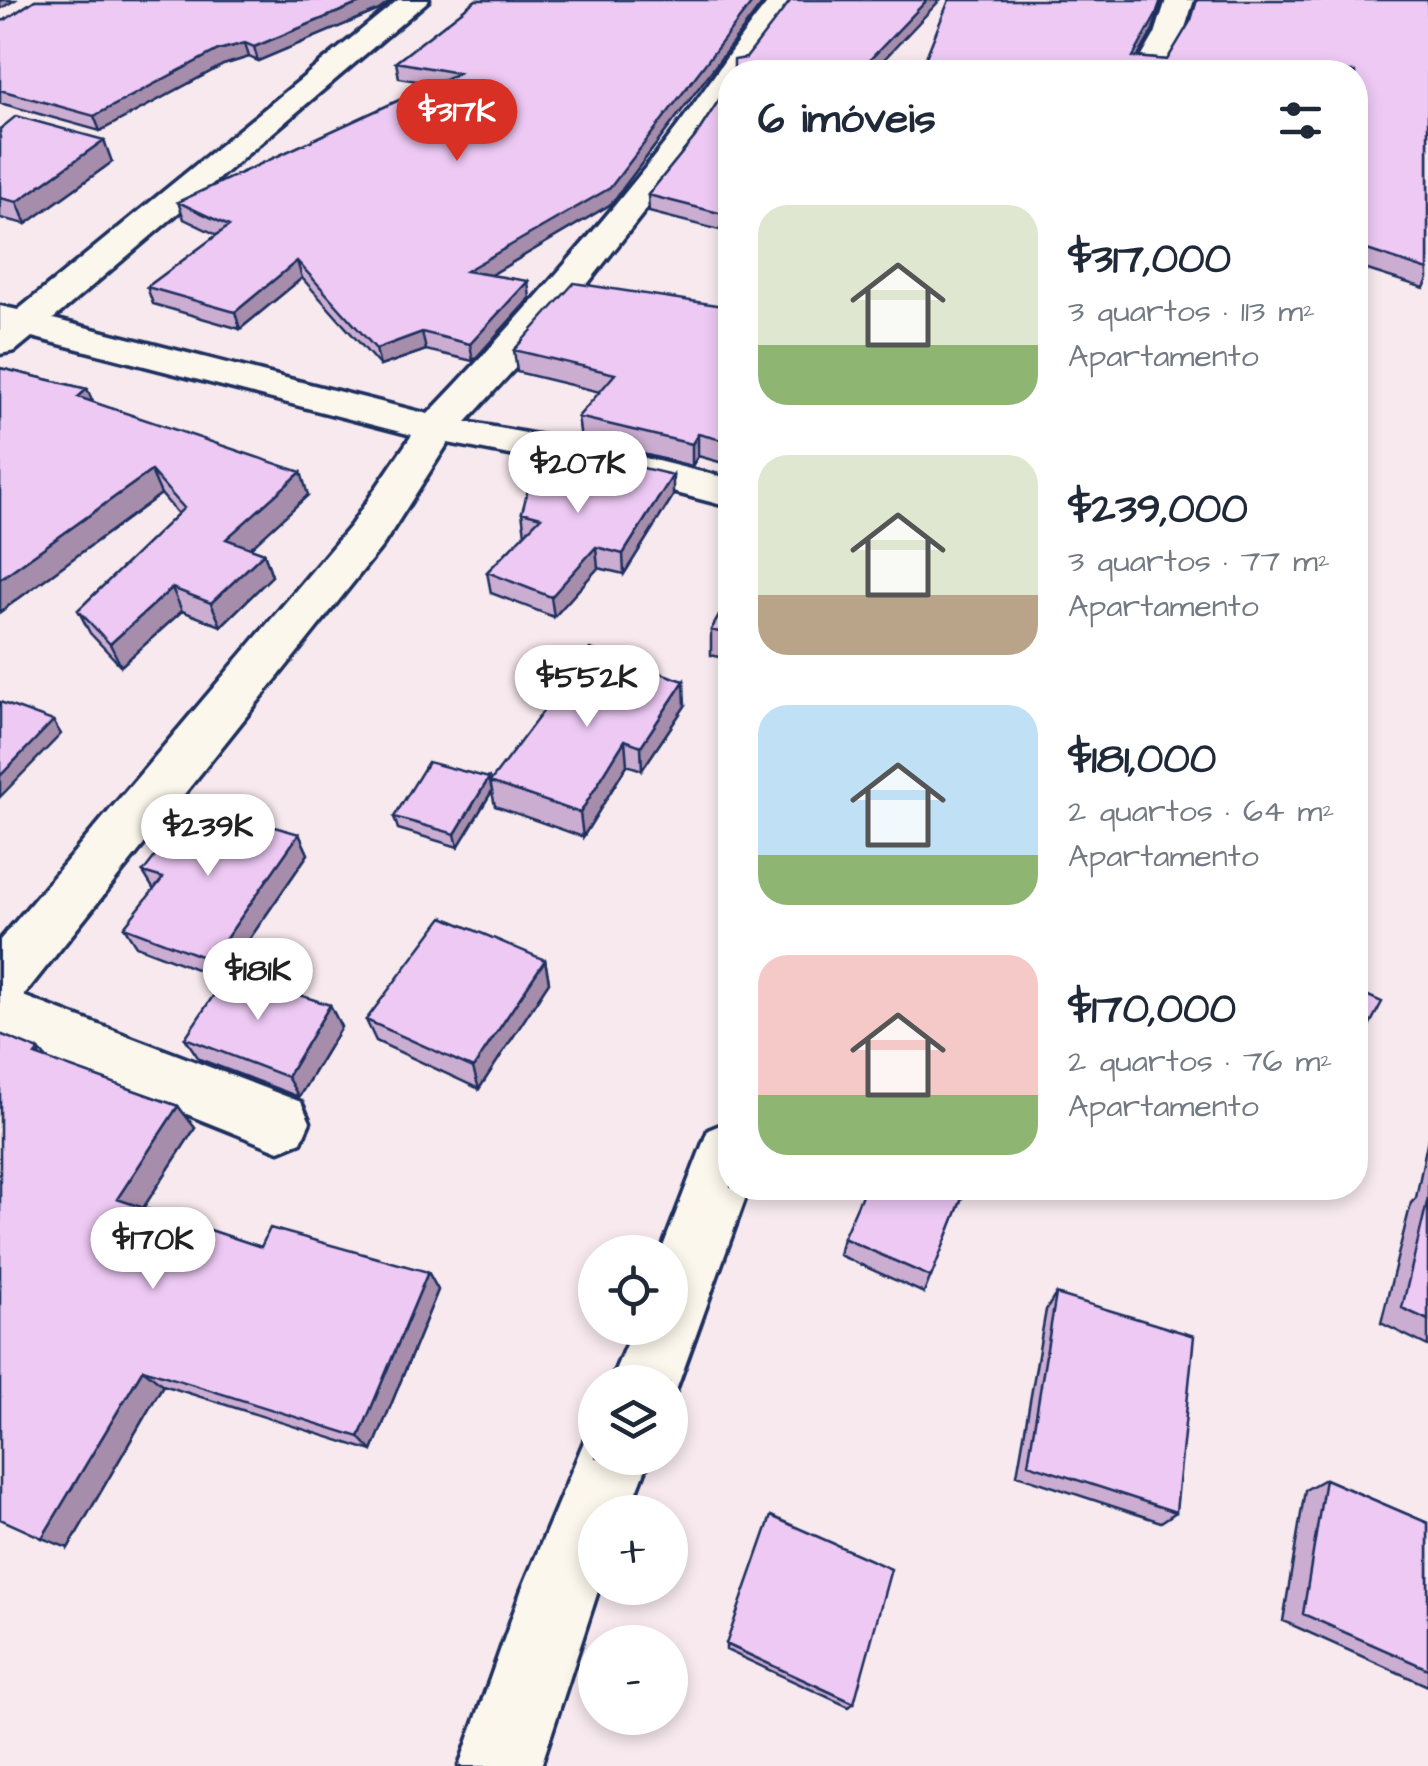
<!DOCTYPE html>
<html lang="pt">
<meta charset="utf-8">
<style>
body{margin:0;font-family:"Architects Daughter",sans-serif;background:#f6f6f7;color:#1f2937;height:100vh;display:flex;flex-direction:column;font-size:38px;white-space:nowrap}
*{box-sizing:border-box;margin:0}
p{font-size:32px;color:#747a83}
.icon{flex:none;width:55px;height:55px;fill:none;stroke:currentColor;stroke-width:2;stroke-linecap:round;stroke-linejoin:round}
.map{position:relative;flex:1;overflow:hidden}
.drawer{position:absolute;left:718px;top:60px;width:650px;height:1140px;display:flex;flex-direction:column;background:#fff;border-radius:40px;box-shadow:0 5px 15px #0003}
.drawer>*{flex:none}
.buttons{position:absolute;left:578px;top:1235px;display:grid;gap:20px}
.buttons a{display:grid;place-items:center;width:110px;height:110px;border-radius:50%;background:#fff;box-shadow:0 5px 15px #0003;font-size:50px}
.price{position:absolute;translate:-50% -85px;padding:0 22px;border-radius:35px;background:#fff;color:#222;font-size:32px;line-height:65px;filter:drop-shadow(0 2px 5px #0008)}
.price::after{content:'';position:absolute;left:50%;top:60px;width:30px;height:22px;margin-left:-15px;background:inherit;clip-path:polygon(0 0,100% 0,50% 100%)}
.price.on{background:#d93025;color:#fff}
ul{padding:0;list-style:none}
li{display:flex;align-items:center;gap:30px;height:250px;padding:0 40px}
li span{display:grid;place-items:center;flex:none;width:280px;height:200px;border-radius:30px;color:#555}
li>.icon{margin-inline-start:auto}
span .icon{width:120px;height:120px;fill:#fffc;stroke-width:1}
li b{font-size:42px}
h2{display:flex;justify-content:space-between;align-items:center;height:120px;padding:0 40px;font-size:42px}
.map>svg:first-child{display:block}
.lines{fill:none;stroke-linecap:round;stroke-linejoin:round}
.minor-casing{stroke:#1b2f5e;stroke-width:7}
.minor{fill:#fbf7ec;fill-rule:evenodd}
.wall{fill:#ccadd2;stroke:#1b2f5e;stroke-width:2.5}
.shaded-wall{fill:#a68dab;stroke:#1b2f5e;stroke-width:2.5}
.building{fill:#edc9f4;stroke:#1b2f5e;stroke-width:2.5}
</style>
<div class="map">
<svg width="1428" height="1766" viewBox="0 0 1428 1766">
<rect width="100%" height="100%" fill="#f7e9ee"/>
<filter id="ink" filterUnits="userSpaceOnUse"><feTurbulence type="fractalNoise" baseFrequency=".01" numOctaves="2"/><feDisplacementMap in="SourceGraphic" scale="20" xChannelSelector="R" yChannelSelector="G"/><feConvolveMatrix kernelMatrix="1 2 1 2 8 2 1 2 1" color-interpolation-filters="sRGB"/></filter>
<g filter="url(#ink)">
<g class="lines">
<defs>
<path id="minor" d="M398 0H429L53 319 428 414C511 327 591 238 665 143 702 96 732 46 770 0H798L743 72H730V92L692 151 559 320 466 422 597 446 730 479V507L596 472 448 443 383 545 23 996 301 1102 310 1122 301 1142 279 1151 0 1039V940L351 525 412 435 32 337 15 351 0 354V306L18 310Z
M1166 0H1194L1183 34 1163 72H1133L1155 34Z
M730 1121V1188H749L670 1407V1382H610L633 1328H670V1252H661L708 1130Z
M595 1429V1458H650L629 1512H595V1588H599L541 1766H459L522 1589 588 1432Z"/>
</defs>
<!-- minor casing -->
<use href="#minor" class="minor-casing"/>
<!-- minor -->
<use href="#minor" class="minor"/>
</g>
<!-- wall -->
<path class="wall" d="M35 0H392L379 10 258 61 249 57 223 65 100 131 0 103V21L5 20Z
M476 0H765L611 204 491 275 530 298 473 361 426 350 380 366 302 278 240 329 153 304 147 287 217 235 184 219 178 202 434 84 399 78 396 62Z
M1428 0V279L1424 288 1355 266V72H920L1152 32 1138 57 1167 60Z
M730 83 723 231 649 212 648 195 695 137Z
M0 129 112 162 26 224 0 218Z
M730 307V465L698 456 692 466 581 439 578 417 600 392 517 372 514 350Z
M0 368 87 389 93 402 308 495 250 548 264 553 272 576 221 626 182 611 121 666 90 633 78 610 178 514 161 494 0 612Z
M673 496 624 574 598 568 554 617 491 593 487 572 525 534 522 512Z
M730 597V660L711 655V630Z
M685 706 642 770 627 765 583 837 495 806 490 782Z
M489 778 492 791 458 847 398 829 394 817Z
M299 834 308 854 222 979 136 946 124 927 154 890 143 872Z
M545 960 549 982 479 1089 376 1041 366 1020Z
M330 1005 341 1027 299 1097 199 1059 185 1038Z
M39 1050 48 1060 178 1106 195 1128 143 1208 261 1247 428 1272 438 1290 372 1451 163 1385 68 1548Z
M1428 1138V1346L1381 1323 1411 1203 1416 1198Z
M966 1188 924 1293 839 1255 843 1238Z
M1257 1188H1279L1271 1196Z
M1056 1294 1176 1512 1161 1522 1017 1475 1046 1310Z
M1325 1479 1428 1523V1686L1283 1621 1305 1490Z
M726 1644 854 1703 849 1707 726 1650Z"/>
<!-- shaded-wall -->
<path class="shaded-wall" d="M0 0H15L0 9Z
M367 0H392L379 10 258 61 254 47Z
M754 0H765L611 204 469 288 466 271Z
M927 0H940L872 72H858Z
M1161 0H1163L1152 32 1129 72 1133 57Z
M245 43 249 57 223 65 100 131 94 116 218 50Z
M104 140 112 162 26 224 17 202Z
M730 207V224L723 231V214Z
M297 261 302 278 240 329 235 312Z
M528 281 530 298 473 361 470 344Z
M422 332 426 350 380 366 376 349Z
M87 389 97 412 78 397Z
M698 434V456L692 466V444Z
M151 471 161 494 0 612V579Z
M301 472 308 495 235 562 226 539Z
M673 475V496L624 574 623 554Z
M596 547 598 568 554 617 551 597Z
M264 553 272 576 221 626 211 603Z
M172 588 182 611 121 666 110 644Z
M684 681 685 706 642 770 641 746Z
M53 721 61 734 0 797V776Z
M625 740 627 765 583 837 580 813Z
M489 778 492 791 458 847 455 834Z
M299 834 308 854 222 979 211 960Z
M545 960 549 982 479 1089 473 1068Z
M330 1005 341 1027 299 1097 287 1077Z
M178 1106 195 1128 136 1219 117 1199Z
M428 1272 438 1290 372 1451 359 1437Z
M143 1369 163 1385 68 1548 42 1538Z"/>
<!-- building -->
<path class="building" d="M35 0H367L254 47 245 43 218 50 94 116 0 90V21L5 20Z
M476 0H754L610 188 466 271 528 281 470 344 422 332 376 349 297 261 235 312 147 287 229 226 178 202 458 73 396 62Z
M791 0H927L858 72H734V60L746 58Z
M949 0H1161L1155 17 1133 57 1167 60 1191 20 1197 0H1428V270L1355 246V72H920Z
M730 83V207L723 214 648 195 695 137Z
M16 116 104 140 17 202 0 198V129Z
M574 283 730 307V442L698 434 692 444 578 417 615 374 514 350Z
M0 368 87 389 78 397 301 472 226 539 264 553 211 603 172 588 110 644 78 610 184 508 151 471 0 579Z
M554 447 673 475 623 554 596 547 551 597 487 572 541 517 522 512 533 471Z
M730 597V635L711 630Z
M590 649 684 681 641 746 625 740 580 813 490 782Z
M0 702 53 721 0 776Z
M428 762 489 778 455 834 394 817Z
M196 804 299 834 211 960 124 927 163 878 143 872Z
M443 917 545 960 473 1068 366 1020Z
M229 972 330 1005 287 1077 185 1038Z
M1355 990 1382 1002 1355 1052Z
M0 1034 39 1050 35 1055 178 1106 117 1199 261 1247 270 1228 428 1272 359 1437 143 1369 42 1538 0 1519Z
M865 1188H966L931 1277 843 1238Z
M1428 1198V1320L1402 1308Z
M1056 1294 1194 1336 1176 1512 1028 1464Z
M1325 1479 1428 1523V1669L1303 1614Z
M771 1516 891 1569 854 1703 726 1644Z"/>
</g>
</svg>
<div class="buttons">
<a><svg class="icon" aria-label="locate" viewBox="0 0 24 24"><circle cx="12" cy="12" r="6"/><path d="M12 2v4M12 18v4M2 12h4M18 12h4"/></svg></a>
<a><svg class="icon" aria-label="layers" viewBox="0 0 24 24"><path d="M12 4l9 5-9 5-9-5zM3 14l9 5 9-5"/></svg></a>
<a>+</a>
<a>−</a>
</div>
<b class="price on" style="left:457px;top:164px">$317K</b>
<b class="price" style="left:578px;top:516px">$207K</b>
<b class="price" style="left:587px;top:730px">$552K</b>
<b class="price" style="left:208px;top:879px">$239K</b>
<b class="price" style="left:258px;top:1023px">$181K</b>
<b class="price" style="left:153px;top:1292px">$170K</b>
<section class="drawer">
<h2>6 imóveis<svg class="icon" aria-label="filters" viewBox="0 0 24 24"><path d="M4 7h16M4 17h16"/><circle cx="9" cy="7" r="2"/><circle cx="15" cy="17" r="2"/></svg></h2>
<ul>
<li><span style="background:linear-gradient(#dfe7d0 70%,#8fb573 0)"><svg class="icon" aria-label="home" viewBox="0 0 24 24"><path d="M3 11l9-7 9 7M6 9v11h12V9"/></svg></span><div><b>$317,000</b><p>3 quartos · 113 m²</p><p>Apartamento</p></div></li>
<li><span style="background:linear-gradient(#dfe7d0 70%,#b9a48a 0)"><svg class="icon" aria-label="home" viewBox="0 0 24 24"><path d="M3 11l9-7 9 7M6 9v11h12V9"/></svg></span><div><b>$239,000</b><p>3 quartos · 77 m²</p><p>Apartamento</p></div></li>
<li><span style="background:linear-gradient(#bfe0f5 75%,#8fb573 0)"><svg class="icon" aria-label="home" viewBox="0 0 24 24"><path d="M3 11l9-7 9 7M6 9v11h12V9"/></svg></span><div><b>$181,000</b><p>2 quartos · 64 m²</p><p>Apartamento</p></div></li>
<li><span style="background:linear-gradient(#f6c9c9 70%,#8fb573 0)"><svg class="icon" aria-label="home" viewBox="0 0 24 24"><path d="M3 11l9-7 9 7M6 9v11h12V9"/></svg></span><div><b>$170,000</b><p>2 quartos · 76 m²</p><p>Apartamento</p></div></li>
</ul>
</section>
</div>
